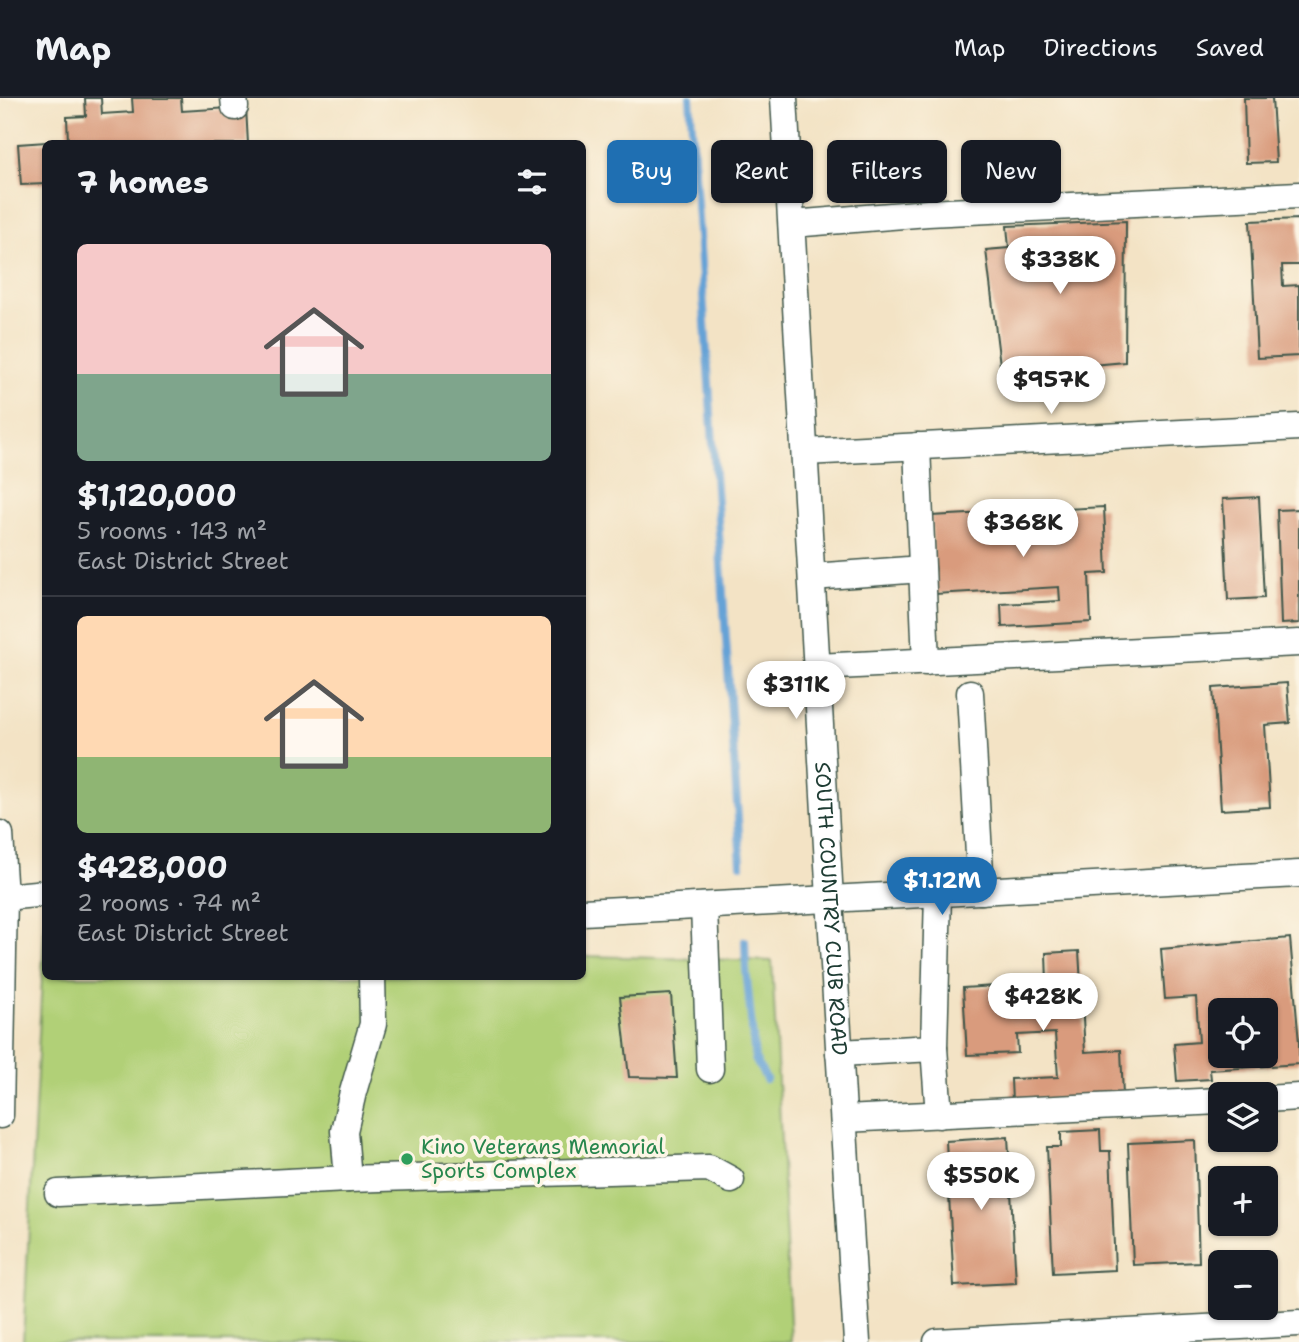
<!DOCTYPE html>
<meta charset="utf-8">
<style>
body{margin:0;font-family:"Shantell Sans",sans-serif;background:#20242c;color:#f1f3f6;height:100vh;display:flex;flex-direction:column;font-size:26px;white-space:nowrap}
*{box-sizing:border-box;margin:0}
p{font-size:23px;color:#9ea1a6}
.icon{flex:none;width:38px;height:38px;fill:none;stroke:currentColor;stroke-width:2;stroke-linecap:round;stroke-linejoin:round}
.map{position:relative;flex:1;overflow:hidden}
.panel{position:absolute;left:42px;top:42px;width:544px;height:840px;display:flex;flex-direction:column;background:#171b24;border-radius:10px;box-shadow:0 2px 5px #0004}
.panel>*{flex:none}
.banner{position:absolute;left:607px;top:42px;width:586px;height:63px;display:flex;gap:14px}
.fabs{position:absolute;left:1208px;top:900px;display:grid;gap:14px}
.fabs a{display:grid;place-items:center;width:70px;height:70px;border-radius:10px;background:#171b24;box-shadow:0 2px 5px #0004;font-size:35px}
.price{position:absolute;translate:-50% -60px;padding:0 16px;border-radius:24px;background:#fff;color:#222;font-size:23px;line-height:46px;filter:drop-shadow(0 2px 4px #0008)}
.price::after{content:'';position:absolute;left:50%;top:42px;width:21px;height:16px;margin-left:-10px;background:inherit;clip-path:polygon(0 0,100% 0,50% 100%)}
.price.on{background:#1f6fb2;color:#fff}
ul{padding:0;list-style:none}
li{display:grid;align-content:center;gap:14px;height:371px;padding:0 35px}
li+li{border-top:2px solid #363941}
li span{display:grid;place-items:center;height:217px;border-radius:10px;color:#555}
li>.icon{margin-inline-start:auto}
span .icon{width:126px;height:126px;fill:#fffc;stroke-width:1}
li b{font-size:30px}
h2{display:flex;justify-content:space-between;align-items:center;height:84px;padding:0 35px;font-size:30px}
.chip{padding:0 24px;border-radius:10px;background:#171b24;box-shadow:0 2px 5px #0004;font-size:24px;line-height:63px}
.chip.on{background:#1f6fb2;color:#fff}
header{display:flex;align-items:center;gap:42px;box-sizing:border-box;height:98px;padding:0 35px;background:#171b24;border-bottom:2px solid #363941}
header strong{font-size:33px}
nav{display:flex;gap:38px;margin-inline-start:auto;font-size:24px}
.map>svg:first-child{display:block}
.green{fill:#b1d077;stroke:#688656;stroke-width:2}
.lines{fill:none;stroke-linecap:round;stroke-linejoin:round}
.stream{stroke:#65a2d6;stroke-width:8}
.building{fill:#d99b7d;fill-rule:evenodd}
.minor-casing{stroke:#3f564a;stroke-width:29}
.minor{stroke:#fff;stroke-width:26}
.leisure-dot{fill:#2e9e5b;stroke:#fcf5e5;stroke-width:2.5}
.labels{text-anchor:middle;stroke-width:7;stroke-linejoin:round;paint-order:stroke}
.street-label{font-size:21px;fill:#1f3d34;stroke:#fcf5e5}
.leisure-label{font-size:21px;fill:#27864d;stroke:#fcf5e5;text-anchor:start}
</style>
<header>
<strong>Map</strong>
<nav><a>Map</a><a>Directions</a><a>Saved</a></nav>
</header>
<div class="map">
<svg width="1299" height="1244" viewBox="0 0 1299 1244">
<rect width="100%" height="100%" fill="#fcf5e5"/>
<filter id="ink" filterUnits="userSpaceOnUse"><feTurbulence type="fractalNoise" baseFrequency=".0143" numOctaves="2"/><feDisplacementMap in="SourceGraphic" scale="14" xChannelSelector="R" yChannelSelector="G"/><feConvolveMatrix kernelMatrix="1 2 1 2 8 2 1 2 1" color-interpolation-filters="sRGB"/></filter>
<filter id="wash" filterUnits="userSpaceOnUse"><feTurbulence type="fractalNoise" baseFrequency=".00686" numOctaves="4" result="noise"/><feDisplacementMap in="SourceGraphic" scale="28" xChannelSelector="R" yChannelSelector="G"/><feGaussianBlur stdDeviation="1.57" result="paint"/><feColorMatrix in="noise" values="0 0 0 0 0 0 0 0 0 0 0 0 0 0 0 0 0 1.4 0 .05"/><feComposite in="paint" operator="in"/></filter>
<g filter="url(#wash)">
<rect width="100%" height="100%" fill="#f3e3c5"/>
<!-- green -->
<path class="green" d="M45 821 46 878H583V858L772 863 791 1244H23Z"/>
<g class="lines">
<!-- stream -->
<path class="stream" d="M690 0 741 766
M745 843 746 871 755 961 766 981"/>
</g>
<g id="blocks">
<!-- building -->
<path class="building" d="M85 0H101L102 16 133 14 132 0H181L182 13 246 9 248 46H57V43H68L67 19 86 18Z
M1244 0H1272L1276 64 1246 65Z
M46 44V86L21 87 18 46Z
M1299 121V167H1282L1283 188 1299 187V258L1257 260 1250 123Z
M1126 123 1125 264 1001 275 986 152 1009 150 1007 128Z
M1259 399 1264 500 1228 502 1223 401Z
M1104 409 1107 475 1089 476 1091 524 1002 529 1001 506 1060 503 1059 489 935 496 931 418Z
M1299 411V525L1281 526 1277 412Z
M1287 585 1290 625 1265 627 1270 709 1221 712 1213 590Z
M1290 840 1299 945V966L1210 972 1211 981 1177 983 1174 946 1199 944 1196 899 1165 901 1161 851ZM1220 912H1265V957H1220Z
M1079 853 1085 954 1121 952 1123 998 1012 1004 1011 981 1058 979 1055 935 1017 937 1018 955 967 957 963 890 1047 885 1046 855Z
M671 896 677 980 629 979 620 899Z
M1100 1032 1101 1053H1110L1115 1172 1053 1175 1047 1049H1061V1034Z
M1008 1039 1016 1185 954 1188 946 1043Z
M1195 1042 1199 1164 1133 1167 1128 1045Z"/>
</g>
</g>
<g filter="url(#ink)">
<use href="#blocks" fill-opacity="0" stroke="#3f564a" stroke-width="2"/>
<g class="lines">
<defs>
<g id="minor">
<path d="M234 0 235 9"/>
<path id="s1" d="M784 0 830 801 857 1244"/>
<path d="M792 126 928 115 1299 97"/>
<path d="M917 348 926 564"/>
<path d="M805 354 1299 329"/>
<path d="M812 479 922 471"/>
<path d="M817 569 1299 545"/>
<path d="M970 595 981 793"/>
<path d="M0 736 4 799 0 1017"/>
<path d="M4 799 46 795"/>
<path d="M704 808 710 971"/>
<path d="M583 814 1299 776"/>
<path d="M934 950 939 1017"/>
<path d="M839 955 934 950 938 795"/>
<path d="M1265 1001 1299 999"/>
<path d="M844 1021 1220 1003"/>
<path d="M348 1081 344 1033 353 994 373 926 372 878"/>
<path d="M58 1095 348 1081 709 1070 731 1082"/>
<path d="M937 1244 1299 1225"/>
</g>
</defs>
<!-- minor casing -->
<use href="#minor" class="minor-casing"/>
<!-- minor -->
<use href="#minor" class="minor"/>
</g>
</g>
<!-- markers -->
<circle class="leisure-dot" cx="407" cy="1061" r="7"/>
<g class="labels">
<!-- street labels -->
<g class="street-label">
<text dy="7" stroke="none"><textPath href="#s1" startOffset="812">SOUTH COUNTRY CLUB ROAD</textPath></text>
</g>
<!-- leisure labels -->
<g class="leisure-label">
<text x="421" y="1056">Kino Veterans Memorial<tspan x="421" dy="24">Sports Complex</tspan></text>
</g>
</g>
</svg>
<div class="fabs">
<a><svg class="icon" aria-label="locate" viewBox="0 0 24 24"><circle cx="12" cy="12" r="6"/><path d="M12 2v4M12 18v4M2 12h4M18 12h4"/></svg></a>
<a><svg class="icon" aria-label="layers" viewBox="0 0 24 24"><path d="M12 4l9 5-9 5-9-5zM3 14l9 5 9-5"/></svg></a>
<a>+</a>
<a>−</a>
</div>
<b class="price" style="left:1060px;top:198px">$338K</b>
<b class="price" style="left:1051px;top:318px">$957K</b>
<b class="price" style="left:1023px;top:461px">$368K</b>
<b class="price" style="left:796px;top:623px">$311K</b>
<b class="price on" style="left:942px;top:819px">$1.12M</b>
<b class="price" style="left:1043px;top:935px">$428K</b>
<b class="price" style="left:981px;top:1114px">$550K</b>
<div class="banner">
<a class="chip on">Buy</a>
<a class="chip">Rent</a>
<a class="chip">Filters</a>
<a class="chip">New</a>
</div>
<section class="panel">
<h2>7 homes<svg class="icon" aria-label="filters" viewBox="0 0 24 24"><path d="M4 7h16M4 17h16"/><circle cx="9" cy="7" r="2"/><circle cx="15" cy="17" r="2"/></svg></h2>
<ul>
<li><span style="background:linear-gradient(#f6c9c9 60%,#7fa58c 0)"><svg class="icon" aria-label="home" viewBox="0 0 24 24"><path d="M3 11l9-7 9 7M6 9v11h12V9"/></svg></span><div><b>$1,120,000</b><p>5 rooms · 143 m²</p><p>East District Street</p></div></li>
<li><span style="background:linear-gradient(#ffd9b3 65%,#8fb573 0)"><svg class="icon" aria-label="home" viewBox="0 0 24 24"><path d="M3 11l9-7 9 7M6 9v11h12V9"/></svg></span><div><b>$428,000</b><p>2 rooms · 74 m²</p><p>East District Street</p></div></li>
</ul>
</section>
</div>
